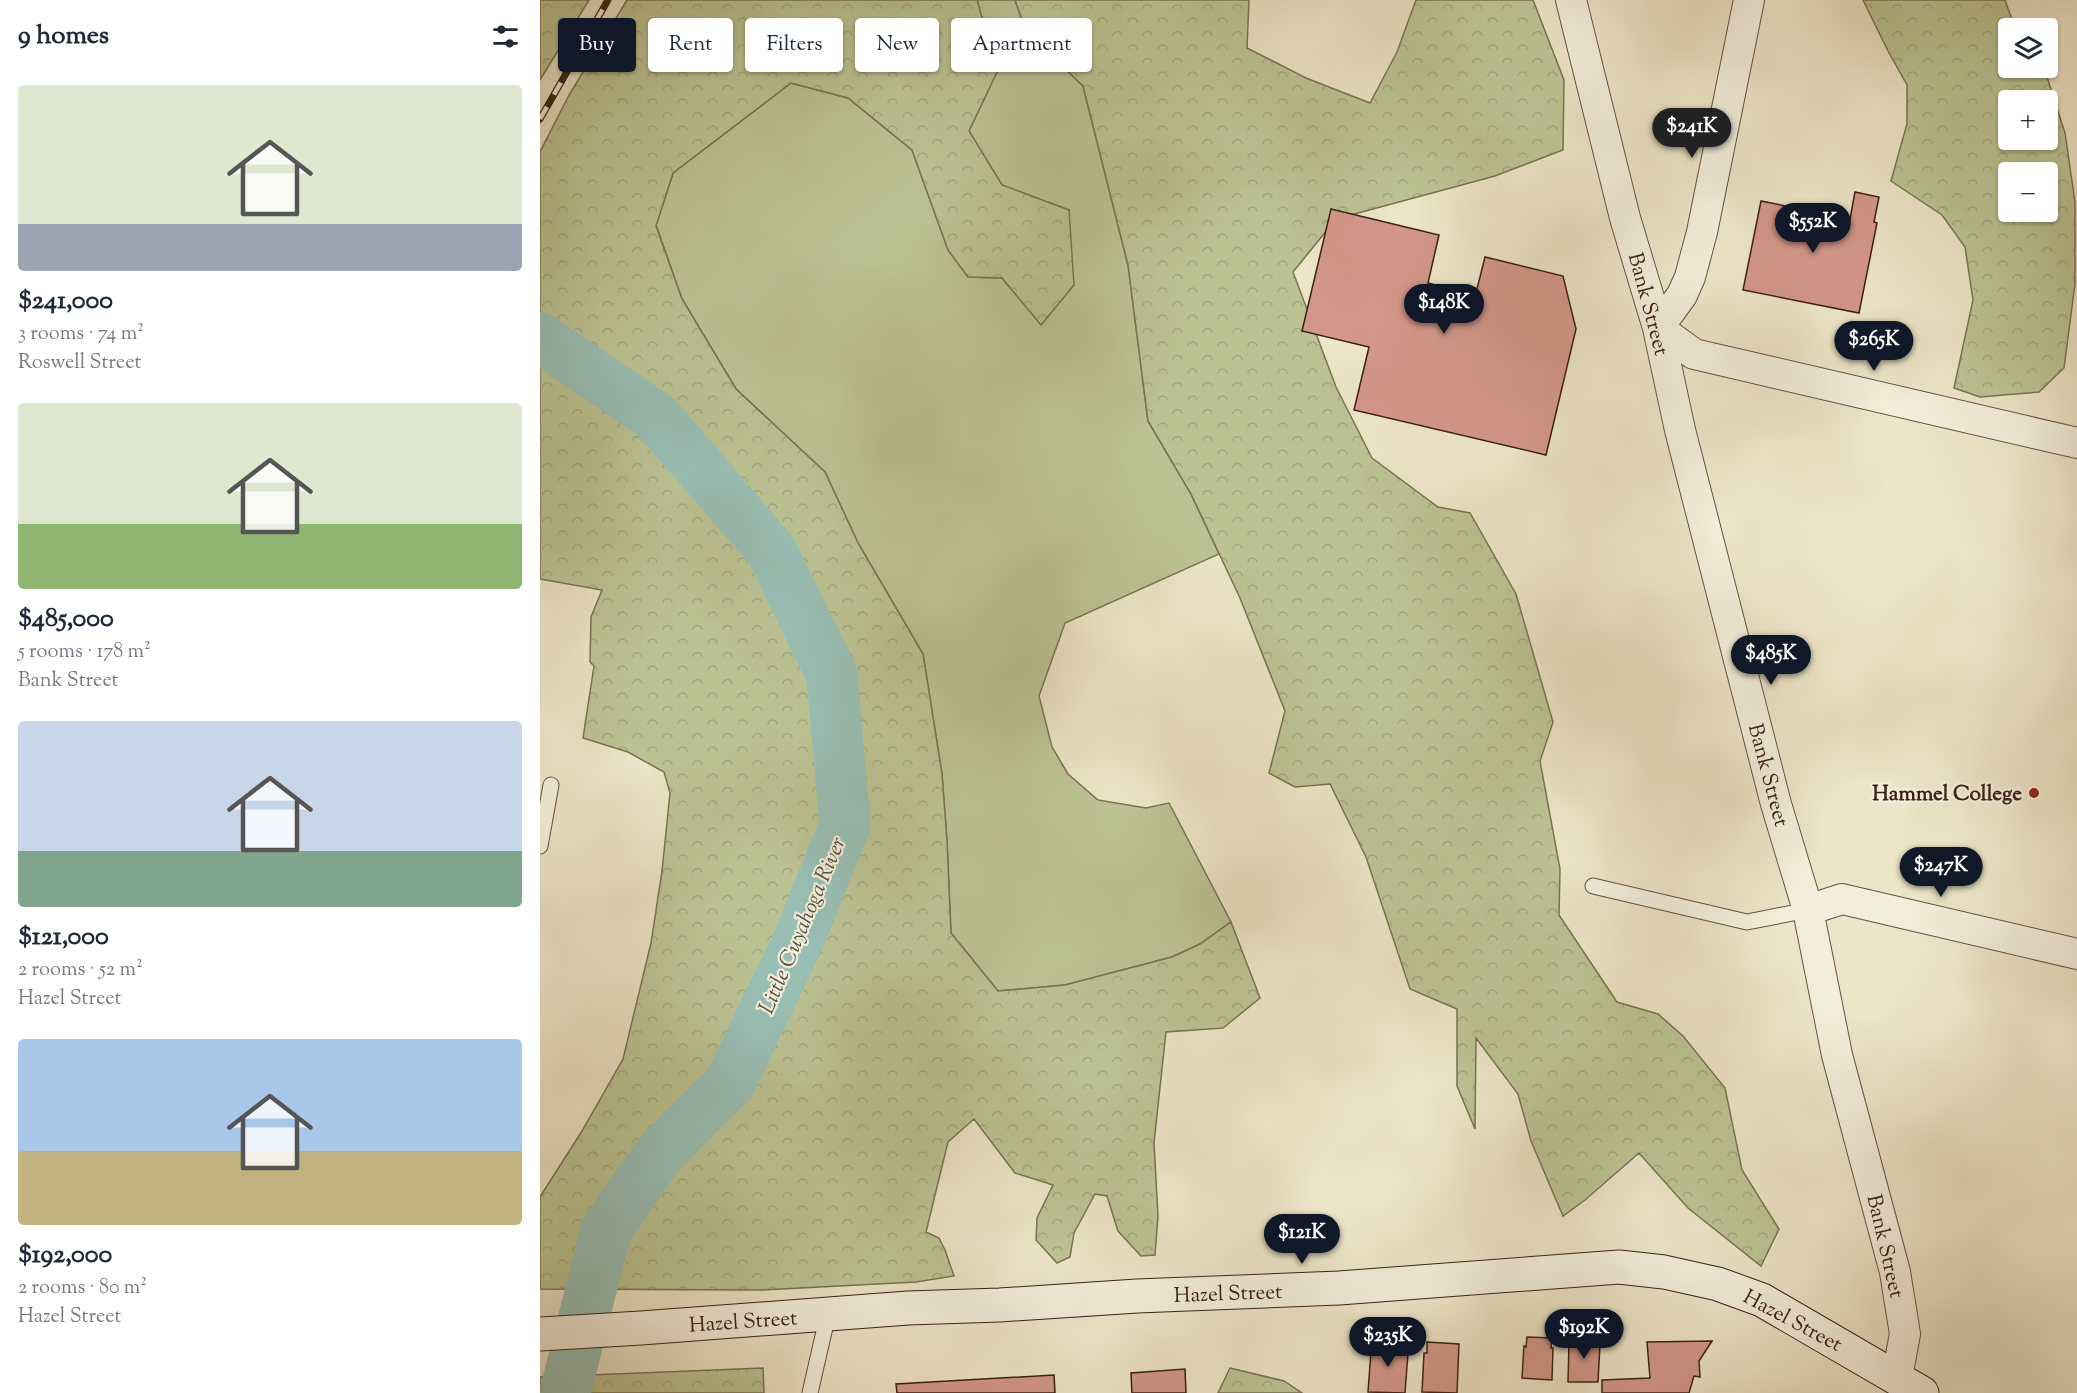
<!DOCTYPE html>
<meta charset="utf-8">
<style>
body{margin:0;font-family:"Sorts Mill Goudy",serif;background:#f2f2f3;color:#1f2937;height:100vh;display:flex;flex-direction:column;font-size:22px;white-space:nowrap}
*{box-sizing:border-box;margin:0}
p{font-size:20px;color:#747a83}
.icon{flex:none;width:33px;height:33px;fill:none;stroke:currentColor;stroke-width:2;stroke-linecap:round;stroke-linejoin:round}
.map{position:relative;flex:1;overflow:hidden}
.sheet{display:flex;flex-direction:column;background:#fff;width:540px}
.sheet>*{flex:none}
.guide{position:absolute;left:18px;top:18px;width:570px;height:54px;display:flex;gap:12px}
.tools{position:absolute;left:1458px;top:18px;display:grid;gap:12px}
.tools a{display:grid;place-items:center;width:60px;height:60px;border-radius:6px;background:#fff;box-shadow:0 2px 4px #0004;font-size:30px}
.price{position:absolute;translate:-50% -51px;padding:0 14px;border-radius:21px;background:#111827;color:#fff;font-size:20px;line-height:39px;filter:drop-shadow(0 2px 3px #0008)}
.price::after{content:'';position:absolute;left:50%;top:36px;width:18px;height:14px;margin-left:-9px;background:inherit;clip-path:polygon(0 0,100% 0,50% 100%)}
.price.selected{background:#222;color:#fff}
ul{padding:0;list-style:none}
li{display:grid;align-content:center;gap:12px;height:318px;padding:0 18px}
li span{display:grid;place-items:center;height:186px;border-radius:6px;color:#555}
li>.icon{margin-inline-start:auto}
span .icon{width:108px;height:108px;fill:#fffc;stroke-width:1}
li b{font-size:26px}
h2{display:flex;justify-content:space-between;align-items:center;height:72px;padding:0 18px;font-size:26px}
.tag{padding:0 21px;border-radius:6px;background:#fff;box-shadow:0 2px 4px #0004;font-size:21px;line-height:54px}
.tag.selected{background:#111827;color:#fff}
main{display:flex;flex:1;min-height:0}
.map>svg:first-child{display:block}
.grass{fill:#bcc393;stroke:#7b7254;stroke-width:1.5}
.forest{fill:url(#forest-crowns);stroke:#7b7254;stroke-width:1.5;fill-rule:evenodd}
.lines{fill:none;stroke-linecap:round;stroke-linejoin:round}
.river{stroke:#99bfb5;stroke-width:51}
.building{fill:#d3968a;stroke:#3a2015;stroke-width:1.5}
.lane-casing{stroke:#675142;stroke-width:17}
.street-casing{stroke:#675142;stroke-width:32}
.secondary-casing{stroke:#3a2015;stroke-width:35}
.lane{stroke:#f3eedb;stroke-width:15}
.street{stroke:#f3eedb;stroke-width:30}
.secondary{stroke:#f3eedb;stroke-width:33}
.rail-casing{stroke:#3a2015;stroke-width:7}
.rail{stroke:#f3eedb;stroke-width:4.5;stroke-dasharray:14;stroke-linecap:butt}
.poi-dot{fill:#8f2418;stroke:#f3eedb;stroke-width:2}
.labels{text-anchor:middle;stroke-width:4.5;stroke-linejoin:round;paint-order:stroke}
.street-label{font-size:21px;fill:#3a2015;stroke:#f3eedb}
.poi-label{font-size:21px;font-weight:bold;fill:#3a2015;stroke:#f3eedb;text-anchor:end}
.water-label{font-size:22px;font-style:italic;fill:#565045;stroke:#f3eedb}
</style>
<main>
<section class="sheet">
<h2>9 homes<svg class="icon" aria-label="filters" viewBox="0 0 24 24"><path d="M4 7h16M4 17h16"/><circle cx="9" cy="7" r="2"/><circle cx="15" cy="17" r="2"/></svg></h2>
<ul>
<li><span style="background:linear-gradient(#dfe7d0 75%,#9aa5b1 0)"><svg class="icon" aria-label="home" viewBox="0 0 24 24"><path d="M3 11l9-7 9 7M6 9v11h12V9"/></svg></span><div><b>$241,000</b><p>3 rooms · 74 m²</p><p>Roswell Street</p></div></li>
<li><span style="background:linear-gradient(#dfe7d0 65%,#8fb573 0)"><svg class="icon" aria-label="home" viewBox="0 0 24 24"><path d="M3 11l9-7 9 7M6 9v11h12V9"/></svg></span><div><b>$485,000</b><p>5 rooms · 178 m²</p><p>Bank Street</p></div></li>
<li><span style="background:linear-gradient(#c9d6e8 70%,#7fa58c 0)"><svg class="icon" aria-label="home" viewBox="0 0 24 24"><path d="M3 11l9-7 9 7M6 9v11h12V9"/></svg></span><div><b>$121,000</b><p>2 rooms · 52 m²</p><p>Hazel Street</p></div></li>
<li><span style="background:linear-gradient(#a9c7e8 60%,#c2b280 0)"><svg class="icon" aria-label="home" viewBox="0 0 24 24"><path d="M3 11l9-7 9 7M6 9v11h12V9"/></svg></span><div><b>$192,000</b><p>2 rooms · 80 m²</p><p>Hazel Street</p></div></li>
</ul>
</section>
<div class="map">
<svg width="1537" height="1393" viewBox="0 0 1537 1393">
<defs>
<pattern id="forest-crowns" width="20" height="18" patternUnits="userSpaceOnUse" patternTransform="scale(1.5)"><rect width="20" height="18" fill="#bcc393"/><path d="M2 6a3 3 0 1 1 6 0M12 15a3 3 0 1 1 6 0" fill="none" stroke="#a2a77e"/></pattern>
</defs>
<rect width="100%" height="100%" fill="#ede5c8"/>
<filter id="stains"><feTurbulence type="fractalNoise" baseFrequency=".00333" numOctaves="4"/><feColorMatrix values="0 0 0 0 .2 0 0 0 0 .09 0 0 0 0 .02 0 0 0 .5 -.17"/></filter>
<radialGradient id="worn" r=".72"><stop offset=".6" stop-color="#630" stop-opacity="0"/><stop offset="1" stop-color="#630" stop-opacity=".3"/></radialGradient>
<!-- grass -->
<path class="grass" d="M437 0H475L486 31 543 86 588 265 608 421 651 494 679 554 525 623 499 696 512 747 528 774 558 800 606 808 629 803 691 922 660 944 632 957 525 985 458 991 411 933 407 841 402 774 383 654 318 543 285 472 196 389 142 299 116 225 133 173 251 83 308 98 372 150 408 250 428 277 462 278 501 324 529 210 462 185 429 131 457 72Z"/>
<!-- forest -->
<path class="forest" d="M0 0H49L0 80Z
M87 0H437L457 72 429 131 462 185 529 210 534 285 501 325 462 278 428 277 408 250 372 150 308 98 251 83 133 173 116 226 142 299 196 389 285 472 318 543 383 654 402 774 407 841 411 933 458 991 525 985 632 957 660 944 691 922 720 998 683 1028 626 1032 614 1143 618 1216 615 1255 601 1256 578 1231 567 1196 555 1194 534 1233 530 1257 517 1263 496 1240 497 1218 513 1185 475 1173 434 1119 408 1142 386 1232 399 1238 405 1250 414 1276 376 1282 222 1290 0 1289V1197L42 1131 83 1059 111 943 122 871 130 793 124 772 88 752 43 738 54 666 50 662 51 617 62 590 0 579V152L29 95Z
M475 0H709L707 48 766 78 830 103 857 52 876 0H993L1024 80 1023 150 955 176 796 219 753 272 796 387 832 458 898 507 930 513 976 594 1013 722 1000 761 1020 869 1019 915 1077 1002 1118 1014 1143 1036 1185 1088 1202 1170 1239 1229 1221 1266 1148 1208 1099 1153 1045 1200 1023 1216 991 1141 978 1094 936 1038 935 1129 917 1086V1009L870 989 826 857 790 784 755 787 729 773 745 711 700 598 651 494 608 421 588 265 543 86 486 31Z
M1323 0H1465L1475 28H1468V68H1499L1507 77 1525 133 1535 202V284L1524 368 1499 392 1440 397 1414 388 1433 300 1425 247 1402 215 1351 181 1367 124V85L1348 51ZM1468 100H1508V140H1468ZM1468 172H1508V212H1468Z
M223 1368 224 1393H0V1377Z
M690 1368 744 1381 762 1393H678Z"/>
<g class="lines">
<!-- river -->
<path class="river" d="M0 338 115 416 231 550 292 675 305 825 259 939 190 1083 119 1154 66 1230 25 1393"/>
</g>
<!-- building -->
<path class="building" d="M1315 192 1339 197 1334 222 1337 223 1319 313 1203 290 1221 201 1310 219Z
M791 209 899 235 888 283 919 291 918 298 934 301 945 257 1023 276 1036 329 1006 455 814 410 829 347 762 331Z
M1033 1335 1056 1336V1344H1060L1058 1382H1028L1029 1343 1033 1344Z
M987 1337 1012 1338 1011 1348H1013L1012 1380 982 1378 984 1346 986 1347Z
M835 1341 864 1343V1353H868L865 1393 828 1392 831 1351H834Z
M1172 1341 1159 1361 1160 1377 1154 1376 1149 1393H1062V1380L1110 1378 1107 1342Z
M887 1342 919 1344 917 1393 882 1392 884 1353H887Z
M645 1369 646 1393H592L591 1373Z
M514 1375 515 1393H357L356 1384Z"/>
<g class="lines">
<defs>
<path id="lane" d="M0 846 11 785
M1053 886 1207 922 1268 910
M270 1393 288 1314"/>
<path id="street" d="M1031 0 1085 218 1118 328 1140 430 1236 804 1268 910 1297 1055 1355 1272 1365 1334 1357 1377
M1209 0 1162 232 1150 277 1142 295 1118 328 1154 354 1537 443
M1268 910 1302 899 1537 954"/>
<path id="secondary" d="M0 1334 101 1328 368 1308 460 1305 597 1296 799 1288 1079 1267 1124 1272 1178 1284 1222 1300 1382 1393"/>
</defs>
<!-- lane casing -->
<use href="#lane" class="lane-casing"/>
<!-- street casing -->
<use href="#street" class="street-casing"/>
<!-- secondary casing -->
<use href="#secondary" class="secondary-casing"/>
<!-- lane -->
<use href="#lane" class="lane"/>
<!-- street -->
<use href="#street" class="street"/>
<!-- secondary -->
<use href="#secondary" class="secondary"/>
<defs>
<path id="rail" d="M0 119 68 0"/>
</defs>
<!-- rail casing -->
<use href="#rail" class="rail-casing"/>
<!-- rail -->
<use href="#rail" class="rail"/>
</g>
<!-- markers -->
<circle class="poi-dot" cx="1494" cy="793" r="6"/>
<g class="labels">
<!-- street labels -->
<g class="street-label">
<text transform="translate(1109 304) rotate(75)" y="7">Bank Street</text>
<text transform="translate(1229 775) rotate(75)" y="7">Bank Street</text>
<text transform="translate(1346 1246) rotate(77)" y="7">Bank Street</text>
<text transform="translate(688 1293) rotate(-2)" y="7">Hazel Street</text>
<text transform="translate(1253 1320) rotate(28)" y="7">Hazel Street</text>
<text transform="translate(203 1321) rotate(-4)" y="7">Hazel Street</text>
</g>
<!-- poi labels -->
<g class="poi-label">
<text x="1482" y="800">Hammel College</text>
</g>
<!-- water labels -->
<g class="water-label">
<text transform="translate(261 925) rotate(-67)" y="8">Little Cuyahoga River</text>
</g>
</g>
<rect width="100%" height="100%" filter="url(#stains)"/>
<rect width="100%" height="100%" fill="url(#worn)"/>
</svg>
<div class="tools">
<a><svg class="icon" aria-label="layers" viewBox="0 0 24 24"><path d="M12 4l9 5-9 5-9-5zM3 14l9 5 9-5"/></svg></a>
<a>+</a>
<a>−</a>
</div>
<b class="price selected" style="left:1152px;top:159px">$241K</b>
<b class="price" style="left:1273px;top:254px">$552K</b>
<b class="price" style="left:904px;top:335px">$148K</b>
<b class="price" style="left:1334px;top:372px">$265K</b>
<b class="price" style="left:1231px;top:686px">$485K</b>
<b class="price" style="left:1401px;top:898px">$247K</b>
<b class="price" style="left:762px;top:1265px">$121K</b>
<b class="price" style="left:1044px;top:1360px">$192K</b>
<b class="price" style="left:848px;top:1368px">$235K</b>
<div class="guide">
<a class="tag selected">Buy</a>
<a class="tag">Rent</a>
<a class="tag">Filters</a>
<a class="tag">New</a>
<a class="tag">Apartment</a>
</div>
</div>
</main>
